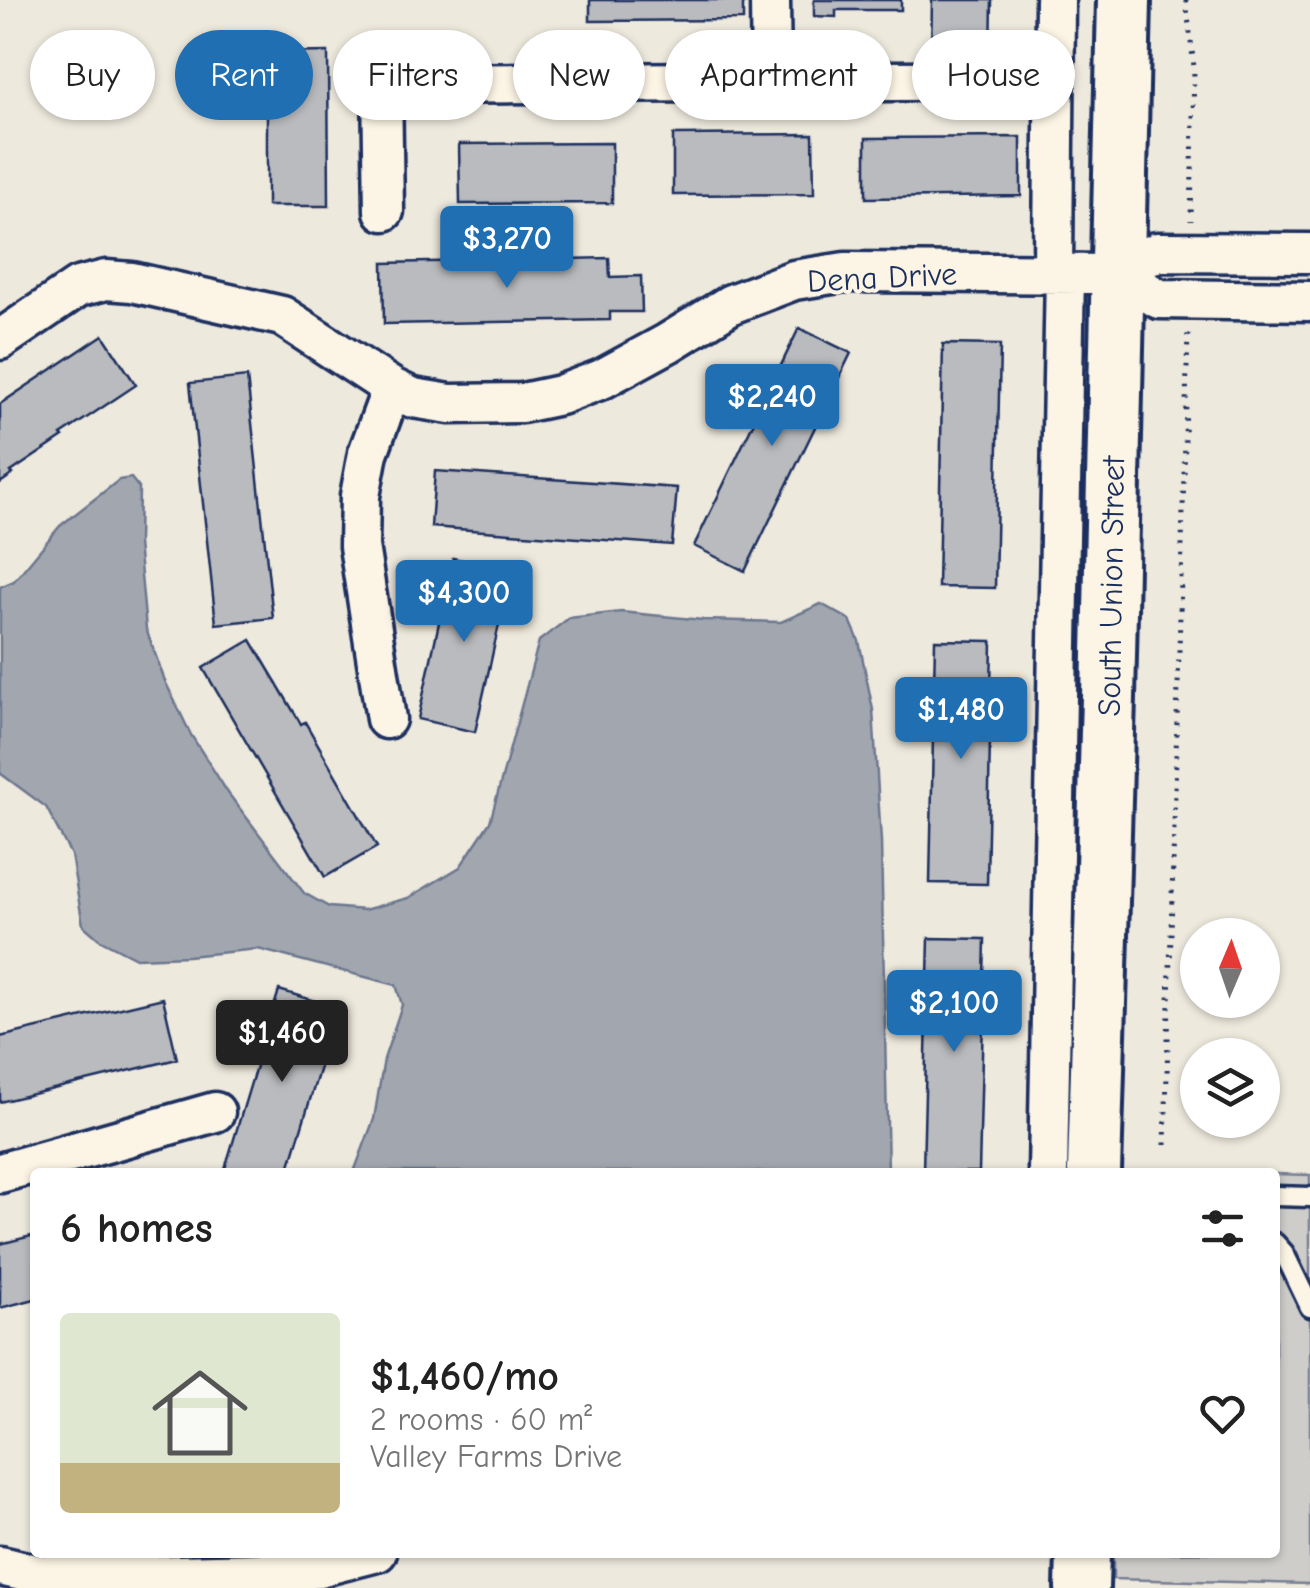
<!DOCTYPE html>
<meta charset="utf-8">
<style>
body{margin:0;font-family:"Comic Neue",sans-serif;background:#f6f6f6;color:#222;height:100vh;display:flex;flex-direction:column;font-size:38px;white-space:nowrap}
*{box-sizing:border-box;margin:0}
p{font-size:32px;color:#767676}
.icon{flex:none;width:55px;height:55px;fill:none;stroke:currentColor;stroke-width:2;stroke-linecap:round;stroke-linejoin:round}
.map{position:relative;flex:1;overflow:hidden}
.details{position:absolute;left:30px;top:1168px;width:1250px;height:390px;display:flex;flex-direction:column;background:#fff;border-radius:10px;box-shadow:0 2px 8px #0004}
.details>*{flex:none}
.banner{position:absolute;left:30px;top:30px;width:1250px;height:90px;display:flex;gap:20px}
.needle{width:65px;rotate:2deg}
.fabs{position:absolute;left:1180px;top:918px;display:grid;gap:20px}
.fabs a{display:grid;place-items:center;width:100px;height:100px;border-radius:50%;background:#fff;box-shadow:0 2px 8px #0004;font-size:50px}
.price{position:absolute;translate:-50% -85px;padding:0 22px;border-radius:10px;background:#1f6fb2;color:#fff;font-size:32px;line-height:65px;filter:drop-shadow(0 2px 5px #0008)}
.price::after{content:'';position:absolute;left:50%;top:60px;width:30px;height:22px;margin-left:-15px;background:inherit;clip-path:polygon(0 0,100% 0,50% 100%)}
.price.active{background:#222;color:#fff}
ul{padding:0;list-style:none}
li{display:flex;align-items:center;gap:30px;height:250px;padding:0 30px}
li+li{border-top:2px solid #e0e0e0}
li span{display:grid;place-items:center;flex:none;width:280px;height:200px;border-radius:10px;color:#555}
li>.icon{margin-inline-start:auto}
span .icon{width:120px;height:120px;fill:#fffc;stroke-width:1}
li b{font-size:42px}
h2{display:flex;justify-content:space-between;align-items:center;height:120px;padding:0 30px;font-size:42px}
.chip{padding:0 35px;border-radius:45px;background:#fff;box-shadow:0 2px 8px #0004;font-size:35px;line-height:90px}
.chip.active{background:#1f6fb2;color:#fff}
.map>svg:first-child{display:block}
.green{fill:#cfcdca;stroke:#757e94;stroke-width:2.5}
.water{fill:#a2a7af;stroke:#6c778f;stroke-width:2.5}
.building{fill:#babbbe;stroke:#1b2f5e;stroke-width:2.5}
.lines{fill:none;stroke-linecap:round;stroke-linejoin:round}
.lane-casing{stroke:#1b2f5e;stroke-width:25}
.street-casing{stroke:#1b2f5e;stroke-width:45}
.secondary-casing{stroke:#1b2f5e;stroke-width:60}
.path{stroke:#1b2f5e;stroke-width:5;stroke-dasharray:2.5 8;stroke-linecap:butt}
.lane{stroke:#fcf5e5;stroke-width:18}
.street{stroke:#fcf5e5;stroke-width:38}
.secondary{stroke:#fcf5e5;stroke-width:52}
.labels{text-anchor:middle;stroke-width:8;stroke-linejoin:round;paint-order:stroke}
.street-label{font-size:32px;fill:#1b2f5e;stroke:#fcf5e5}
</style>
<div class="map">
<svg width="1310" height="1588" viewBox="0 0 1310 1588">
<rect width="100%" height="100%" fill="#eee9dd"/>
<filter id="ink" filterUnits="userSpaceOnUse"><feTurbulence type="fractalNoise" baseFrequency=".01" numOctaves="2"/><feDisplacementMap in="SourceGraphic" scale="20" xChannelSelector="R" yChannelSelector="G"/><feConvolveMatrix kernelMatrix="1 2 1 2 8 2 1 2 1" color-interpolation-filters="sRGB"/></filter>
<g filter="url(#ink)">
<!-- green -->
<path class="green" d="M1275 1174 1310 1175V1584L1113 1579V1553L1275 1552Z"/>
<!-- water -->
<path class="water" d="M131 478 139 488 138 543 146 629 165 681 191 735 228 793 304 893 329 907 364 910 408 898 460 867 490 822 539 641 569 618 621 612 703 620 781 622 821 604 850 620 859 641 873 710 881 841 888 1172H354L374 1119 384 1059 402 1005 396 985 258 949 188 956 136 958 99 939 83 925 71 855 46 807 0 773V587L14 581 60 526 119 480Z"/>
<!-- building -->
<path class="building" d="M590 0H743V20L590 21Z
M814 0H901V10H836V17L814 16Z
M932 0H992L991 55 931 54Z
M328 52 329 206H267V53Z
M813 134 814 194 673 195V135Z
M1021 137V196L866 198V138Z
M612 143V203L460 204 459 144Z
M609 258 610 277 641 276 642 312H610V320L384 324 383 263Z
M799 328 851 353 745 571 694 546Z
M103 335 136 385 61 435 63 437 11 472 13 474 0 483V404Z
M943 344 1000 345 995 588 938 587Z
M247 377 273 618 216 624 190 383Z
M435 471 677 488 672 545 431 527Z
M453 558 511 571 475 732 418 719Z
M251 640 301 724 305 722 377 847 325 877 203 668Z
M935 640 992 641 987 884 930 883Z
M929 938 985 939 979 1172H923Z
M279 990 338 1008 288 1172H224Z
M163 998 177 1059 0 1102V1037Z
M35 1235V1299L0 1308V1244Z"/>
<g class="lines">
<defs>
<path id="lane" d="M1275 1196 1310 1197
M1275 1243 1284 1253 1310 1307"/>
<path id="street" d="M770 0 771 82
M384 211 382 84 1055 80
M1053 273 1055 0
M1118 274 1159 299 1310 301
M1118 274 1157 252 1310 253
M0 340 78 287 106 280 132 282 282 316 392 388 413 398 450 404 522 403 560 395 602 379 668 343 731 304 794 280 845 272 1118 274
M386 719 359 546 360 496 368 453 392 388
M1048 1172 1065 273
M0 1173 215 1112
M0 1566 35 1574 96 1577 299 1572 377 1552"/>
<path id="secondary" d="M1094 1172 1108 698 1124 0
M1082 1588 1083 1552"/>
</defs>
<!-- lane casing -->
<use href="#lane" class="lane-casing"/>
<!-- street casing -->
<use href="#street" class="street-casing"/>
<!-- secondary casing -->
<use href="#secondary" class="secondary-casing"/>
<!-- path -->
<path class="path" d="M1186 0 1194 67 1191 221
M1165 1145 1188 332"/>
<!-- lane -->
<use href="#lane" class="lane"/>
<!-- street -->
<use href="#street" class="street"/>
<!-- secondary -->
<use href="#secondary" class="secondary"/>
</g>
</g>
<g class="labels">
<!-- street labels -->
<g class="street-label">
<text transform="translate(882 277) rotate(-3)" y="11">Dena Drive</text>
<text transform="translate(1111 586) rotate(-89)" y="11">South Union Street</text>
</g>
</g>
</svg>
<div class="fabs">
<a><svg class="needle" viewBox="-14 -14 28 28"><path d="M0-13l5 13h-10z" fill="#e53935"/><path d="M0 13l5-13h-10z" fill="#767676"/></svg></a>
<a><svg class="icon" aria-label="layers" viewBox="0 0 24 24"><path d="M12 4l9 5-9 5-9-5zM3 14l9 5 9-5"/></svg></a>
</div>
<b class="price" style="left:507px;top:291px">$3,270</b>
<b class="price" style="left:772px;top:449px">$2,240</b>
<b class="price" style="left:464px;top:645px">$4,300</b>
<b class="price" style="left:961px;top:762px">$1,480</b>
<b class="price" style="left:954px;top:1055px">$2,100</b>
<b class="price active" style="left:282px;top:1085px">$1,460</b>
<div class="banner">
<a class="chip">Buy</a>
<a class="chip active">Rent</a>
<a class="chip">Filters</a>
<a class="chip">New</a>
<a class="chip">Apartment</a>
<a class="chip">House</a>
</div>
<section class="details">
<h2>6 homes<svg class="icon" aria-label="filters" viewBox="0 0 24 24"><path d="M4 7h16M4 17h16"/><circle cx="9" cy="7" r="2"/><circle cx="15" cy="17" r="2"/></svg></h2>
<ul>
<li><span style="background:linear-gradient(#dfe7d0 75%,#c2b280 0)"><svg class="icon" aria-label="home" viewBox="0 0 24 24"><path d="M3 11l9-7 9 7M6 9v11h12V9"/></svg></span><div><b>$1,460/mo</b><p>2 rooms · 60 m²</p><p>Valley Farms Drive</p></div><svg class="icon" aria-label="heart" viewBox="0 0 24 24"><path d="M12 20l-8-8c-3-5 5-10 8-4 3-6 11-1 8 4z"/></svg></li>
</ul>
</section>
</div>
